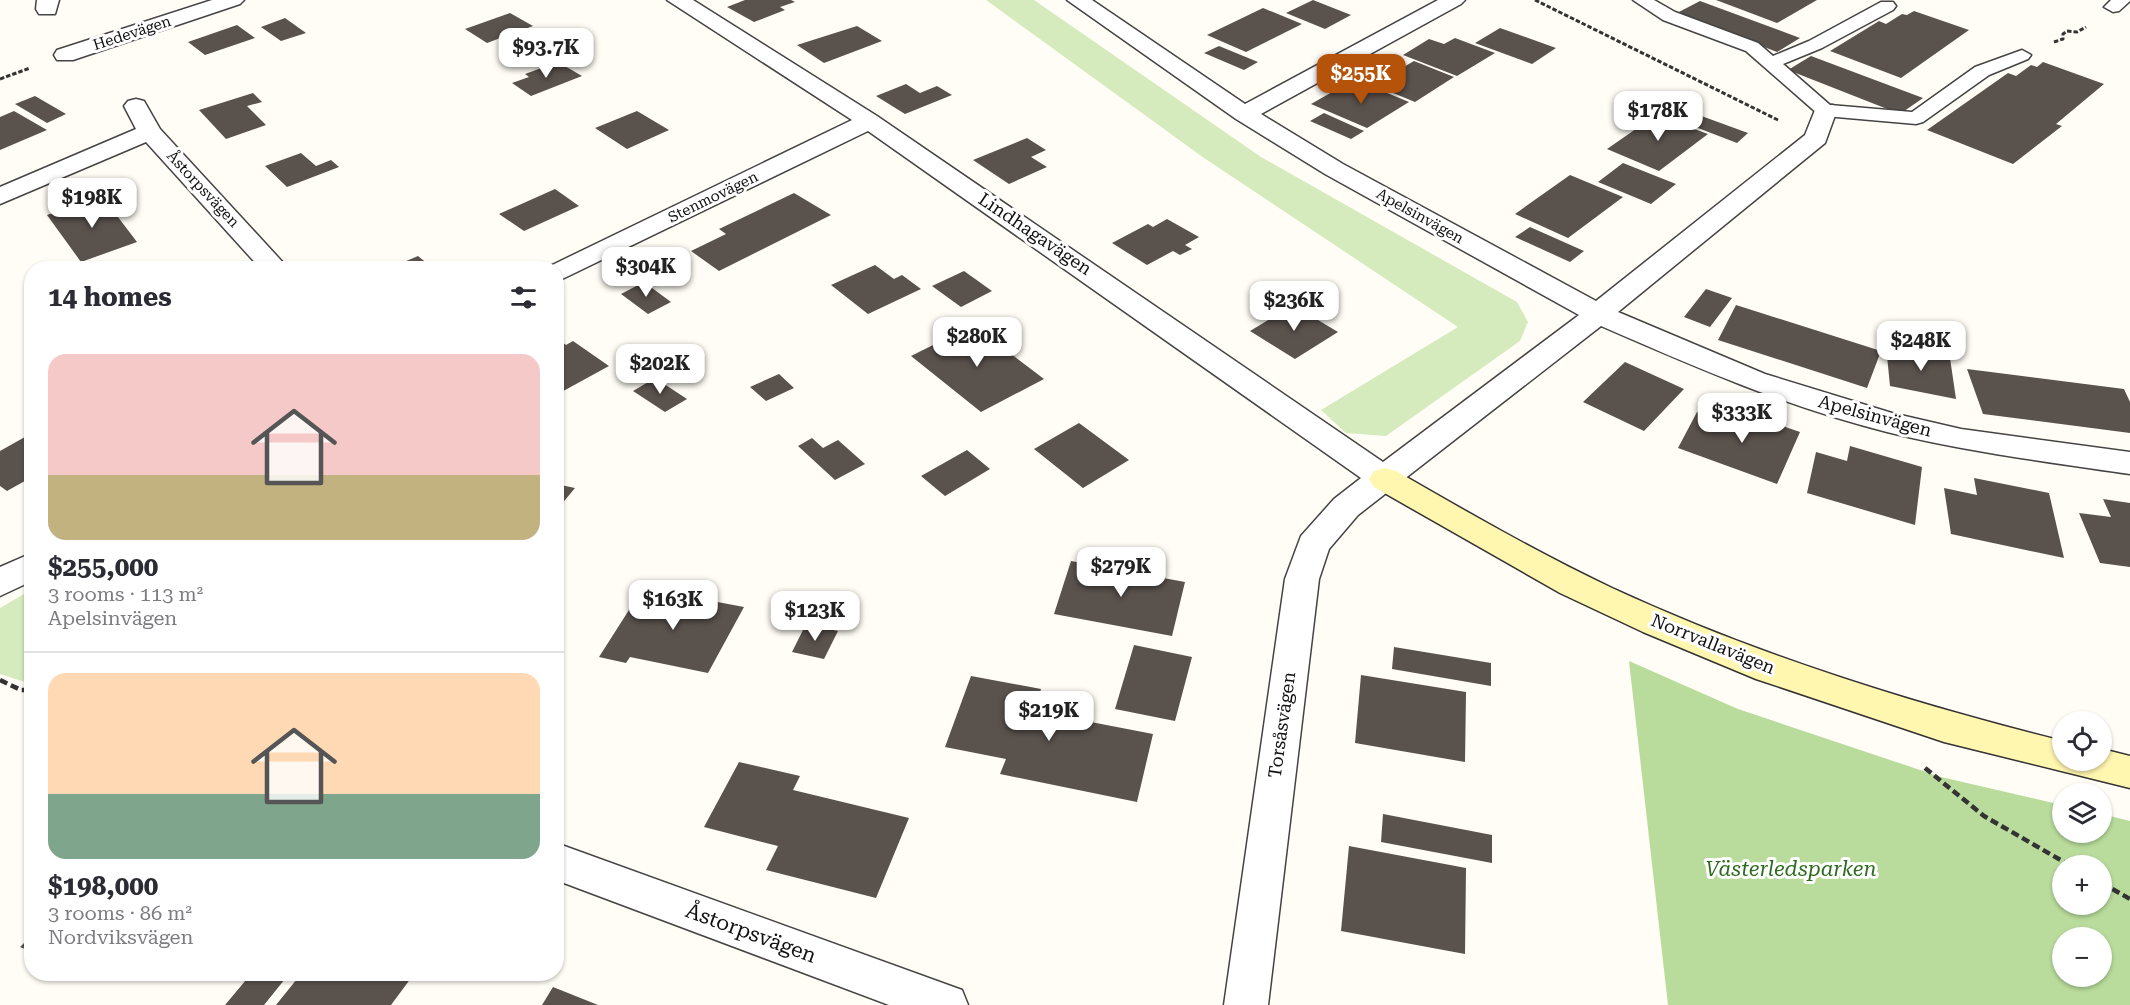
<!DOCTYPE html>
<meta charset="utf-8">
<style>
body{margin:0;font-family:"Roboto Serif",serif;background:#f7f7f7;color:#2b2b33;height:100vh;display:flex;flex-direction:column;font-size:22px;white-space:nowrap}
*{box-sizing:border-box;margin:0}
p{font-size:20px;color:#7c7c81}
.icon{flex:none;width:33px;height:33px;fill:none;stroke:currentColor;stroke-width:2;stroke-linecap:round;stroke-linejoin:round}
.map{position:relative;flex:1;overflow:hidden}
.sheet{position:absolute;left:24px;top:261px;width:540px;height:720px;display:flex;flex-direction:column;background:#fff;border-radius:24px;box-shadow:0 2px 4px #0004}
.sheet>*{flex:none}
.fabs{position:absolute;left:2052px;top:711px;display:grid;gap:12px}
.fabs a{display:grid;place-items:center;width:60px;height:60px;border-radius:50%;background:#fff;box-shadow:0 2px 4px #0004;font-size:30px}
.price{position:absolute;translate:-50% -51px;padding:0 14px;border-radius:12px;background:#fff;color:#222;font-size:20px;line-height:39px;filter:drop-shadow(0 2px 3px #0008)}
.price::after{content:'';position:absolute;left:50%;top:36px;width:18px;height:14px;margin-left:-9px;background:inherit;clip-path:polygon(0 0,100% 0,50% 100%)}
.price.selected{background:#b45309;color:#fff}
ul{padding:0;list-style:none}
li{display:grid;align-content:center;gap:12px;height:318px;padding:0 24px}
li+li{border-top:2px solid #e1e1e2}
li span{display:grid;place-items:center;height:186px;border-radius:18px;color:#555}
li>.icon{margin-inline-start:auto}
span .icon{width:108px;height:108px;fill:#fffc;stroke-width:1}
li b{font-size:26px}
h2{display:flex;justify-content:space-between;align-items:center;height:72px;padding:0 24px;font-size:26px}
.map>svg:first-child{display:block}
.green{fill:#d5ebbd}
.forest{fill:#b9dc9c;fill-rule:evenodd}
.building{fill:#5a524d}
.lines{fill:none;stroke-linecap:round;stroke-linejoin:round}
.lane-casing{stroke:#444;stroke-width:3}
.street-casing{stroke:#444;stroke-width:3}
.secondary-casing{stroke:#333;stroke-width:3}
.path-far1{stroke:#333;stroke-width:3;stroke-dasharray:4.5 2;stroke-linecap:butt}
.path{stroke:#333;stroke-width:4.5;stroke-dasharray:8 4;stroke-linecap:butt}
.lane{fill:#fff;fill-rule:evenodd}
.street{fill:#fff;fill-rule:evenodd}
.secondary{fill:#fff6b0;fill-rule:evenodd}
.labels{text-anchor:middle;stroke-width:6;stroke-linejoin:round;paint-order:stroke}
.far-street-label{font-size:15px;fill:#111;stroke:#fff}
.street-label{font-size:18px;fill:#111;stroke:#fff}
.near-park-label{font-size:21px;font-style:italic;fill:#2f6b1f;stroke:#fff}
.near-street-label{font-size:21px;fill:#111;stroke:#fff}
</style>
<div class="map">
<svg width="2130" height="1005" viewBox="0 0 2130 1005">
<rect width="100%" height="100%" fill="#fffdf5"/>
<!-- green -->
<path class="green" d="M986 0H1034L1261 157 1517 302 1528 322 1520 341 1386 436 1346 433 1321 410 1458 327 1204 158Z
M31 590V684L0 674V608Z"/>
<!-- forest -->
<path class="forest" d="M1629 661 1738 709 1941 777 2062 805V832H2102V814L2130 821V1005H1668ZM2062 866H2102V904H2062ZM2062 938H2102V976H2062Z"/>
<!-- building -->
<path class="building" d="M745 0H791L795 2 780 7 785 10 754 22 727 7Z
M1313 0 1351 15 1325 29 1286 13Z
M1716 0H1817L1777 23Z
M1700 1 1800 38 1777 52 1677 13Z
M1263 8 1302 24 1246 52 1207 35Z
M1914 11 1969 30 1901 78 1830 51 1879 21 1886 24 1902 14 1907 15Z
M510 13 533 26 487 43 465 29Z
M285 18 306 33 281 41 261 27Z
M237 25 255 38 205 55 188 42Z
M857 26 882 41 824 63 797 45Z
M1500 28 1556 48 1532 64 1475 43Z
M1455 38 1495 53 1457 76 1403 55 1429 39 1444 44Z
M1219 46 1258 62 1244 70 1204 53Z
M1811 56 1923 98 1900 114 1788 70Z
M1414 61 1454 77 1415 102 1359 79 1388 62 1402 68Z
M558 62 582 76 531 96 512 83 529 77 525 74Z
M2043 62 2104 84 2056 124 2062 126 2013 164 1927 130 2008 73 2016 76 2031 65 2037 67Z
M906 84 920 93 937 86 952 95 905 114 876 96Z
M1368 85 1409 102 1367 128 1311 104 1341 87 1356 93Z
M253 93 262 102 247 106 266 125 226 139 199 110Z
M35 96 66 114 47 123 15 104Z
M14 111 47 130 0 150V117Z
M637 111 669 130 627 149 595 128Z
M1324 113 1364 131 1351 139 1310 121Z
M1696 114 1748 133 1737 143 1685 123Z
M1656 115 1708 134 1659 171 1607 149Z
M1027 138 1046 150 1031 157 1047 167 1009 184 973 160Z
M301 153 316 166 331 160 339 167 287 187 265 166Z
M1623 163 1676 184 1651 204 1598 182Z
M1570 175 1623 197 1568 238 1515 214Z
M555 189 579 206 524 231 499 214Z
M794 193 831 215 719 271 691 251 726 234 719 229Z
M102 196 137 242 81 262 47 215Z
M1167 219 1199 237 1185 245 1192 249 1180 255 1173 251 1147 265 1112 243 1148 224 1153 227Z
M1530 227 1584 251 1570 262 1515 237Z
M418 256 433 268H390Z
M875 265 894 279 902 275 921 289 868 314 831 285Z
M964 271 992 291 961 307 932 286Z
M644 282 671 302 648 314 621 294Z
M1706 289 1732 298 1710 327 1684 317Z
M1293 305 1338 332 1295 359 1250 331Z
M1736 305 1881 351 1867 388 1718 340Z
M973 325 1044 379 981 412 911 356Z
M561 341 566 345 573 341 609 366 556 395V344Z
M1886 346 1950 358 1956 399 1890 386Z
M1625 362 1684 389 1644 431 1583 402Z
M1967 369 2124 389 2130 402V433L1983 414Z
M779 374 794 388 766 401 750 387Z
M655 378 687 399 665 412 633 391Z
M1733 409 1800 432 1777 484 1678 448 1697 412 1726 422Z
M1079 423 1129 460 1083 488 1034 449Z
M32 433V477L7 491 0 486V451Z
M812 438 823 448 838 440 865 464 835 480 798 446Z
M1850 446 1922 467 1915 525 1807 493 1816 452 1847 461Z
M967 450 990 469 945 496 921 476Z
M1974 478 2049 493 2064 558 1951 534 1944 488 1977 495Z
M556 484 575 488 556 511Z
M2103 499 2130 503V567L2100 563 2079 513 2111 517Z
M1071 561 1185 582 1172 636 1054 614Z
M643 588 744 607 708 673 630 657 626 663 599 657Z
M806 624 838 631 824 659 792 652Z
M1134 645 1192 657 1175 721 1115 709Z
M1394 647 1491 663V686L1392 669Z
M1361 675 1466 692 1465 762 1355 743Z
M971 676 1041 689 1034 711 1153 734 1137 802 1000 774 1006 759 945 747Z
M739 762 800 776 793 790 909 818 876 898 766 870 778 846 704 827Z
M1383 814 1492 835V863L1381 842Z
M1349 846 1466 868 1465 954 1341 931Z
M32 935V952L20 947Z
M133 974H158L151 981Z
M251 974H289L264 1005H225Z
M301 974H414L391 1005H276Z
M553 987 598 1005H542Z"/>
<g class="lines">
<defs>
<path id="lane" d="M1633 0H1654L1675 12 1758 43 1773 56 1809 41 1881 2H1893L1896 6 1893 10 1822 48 1783 64 1830 105 1912 112 1975 67 2022 50 2031 55 2028 59 1989 75 1923 122 1916 124 1825 116 1818 114 1746 51 1663 20Z
M2111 0H2130V1L2119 11 2113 12 2104 7Z"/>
<path id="street" d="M37 0H59L55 14H39L36 9Z
M212 0H244L240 4 73 60H57L54 55 57 50Z
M667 0H693L877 116 1383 462 1579 315 1325 174 1236 119 1067 0H1092L1245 104 1438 0H1465L1461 4 1261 114 1343 164 1596 301 1805 135 1817 105H1833L1837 110 1825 143 1618 312 1765 374 1892 413 1961 429 2130 452V474C2049 462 1967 452 1887 432 1787 407 1695 367 1601 326L1358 515 1329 549 1319 579 1268 1005H1224L1285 579 1301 536 1334 499 1361 478 868 131 556 282V268H546L852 120Z
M136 99 144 101 160 129 288 268H260L146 142 0 204V187L136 129 124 106 128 101Z
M32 553V581L0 596V567Z
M556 843 962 990 968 1005H889L556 880Z"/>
<path id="secondary" d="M1385 468 1396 471C1467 512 1538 553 1612 588 1757 655 1907 702 2062 741V760H2102V749L2130 756V788L1944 742 1756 679 1643 632 1560 593 1374 487 1369 479 1374 471Z"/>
</defs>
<!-- lane casing -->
<use href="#lane" class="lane-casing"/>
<!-- street casing -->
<use href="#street" class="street-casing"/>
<!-- secondary casing -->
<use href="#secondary" class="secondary-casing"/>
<!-- path-far1 -->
<path class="path-far1" d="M1535 0 1778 120
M2054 42 2063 39V34L2067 31 2077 32 2086 27
M0 79 30 68"/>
<!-- path -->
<path class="path" d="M0 680 21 690H32
M1925 768 1984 816 2071 866
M2102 883 2130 899"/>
<!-- lane -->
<use href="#lane" class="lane"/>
<!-- street -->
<use href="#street" class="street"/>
<!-- secondary -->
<use href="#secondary" class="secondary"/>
</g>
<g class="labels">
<!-- far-street labels -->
<g class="far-street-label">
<text transform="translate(132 33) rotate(-18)" y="5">Hedevägen</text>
<text transform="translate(203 189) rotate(47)" y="5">Åstorpsvägen</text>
<text transform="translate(713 197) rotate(-26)" y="5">Stenmovägen</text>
<text transform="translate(1420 216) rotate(29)" y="5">Apelsinvägen</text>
</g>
<!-- street labels -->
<g class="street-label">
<text transform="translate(1035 234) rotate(34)" y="6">Lindhagavägen</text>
<text transform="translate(1875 416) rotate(15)" y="6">Apelsinvägen</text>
<text transform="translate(1713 644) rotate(22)" y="6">Norrvallavägen</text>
<text transform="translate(1282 725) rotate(-82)" y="6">Torsåsvägen</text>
</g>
<!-- near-park labels -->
<g class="near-park-label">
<text x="1791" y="876">Västerledsparken</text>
</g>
<!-- near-street labels -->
<g class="near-street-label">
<text transform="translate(751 933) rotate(20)" y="7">Åstorpsvägen</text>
</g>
</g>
</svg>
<div class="fabs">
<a><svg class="icon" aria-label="locate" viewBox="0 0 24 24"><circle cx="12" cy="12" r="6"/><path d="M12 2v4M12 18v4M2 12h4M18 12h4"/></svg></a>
<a><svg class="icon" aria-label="layers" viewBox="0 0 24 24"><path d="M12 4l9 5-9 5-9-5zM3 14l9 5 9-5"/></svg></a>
<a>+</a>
<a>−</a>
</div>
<b class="price" style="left:546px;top:79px">$93.7K</b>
<b class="price selected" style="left:1361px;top:105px">$255K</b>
<b class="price" style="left:1658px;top:142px">$178K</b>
<b class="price" style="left:92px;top:229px">$198K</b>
<b class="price" style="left:646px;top:298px">$304K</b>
<b class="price" style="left:1294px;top:332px">$236K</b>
<b class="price" style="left:977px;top:368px">$280K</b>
<b class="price" style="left:1921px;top:372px">$248K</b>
<b class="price" style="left:660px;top:395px">$202K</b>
<b class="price" style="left:1742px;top:444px">$333K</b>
<b class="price" style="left:1121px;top:598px">$279K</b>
<b class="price" style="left:673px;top:631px">$163K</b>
<b class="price" style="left:815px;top:642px">$123K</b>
<b class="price" style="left:1049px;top:742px">$219K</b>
<section class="sheet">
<h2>14 homes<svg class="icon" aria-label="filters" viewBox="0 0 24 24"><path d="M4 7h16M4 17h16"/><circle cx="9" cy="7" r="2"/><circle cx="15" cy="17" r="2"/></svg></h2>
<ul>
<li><span style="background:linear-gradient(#f6c9c9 65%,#c2b280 0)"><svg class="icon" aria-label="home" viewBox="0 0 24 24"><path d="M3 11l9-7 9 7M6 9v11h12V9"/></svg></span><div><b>$255,000</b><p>3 rooms · 113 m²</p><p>Apelsinvägen</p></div></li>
<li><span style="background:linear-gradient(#ffd9b3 65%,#7fa58c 0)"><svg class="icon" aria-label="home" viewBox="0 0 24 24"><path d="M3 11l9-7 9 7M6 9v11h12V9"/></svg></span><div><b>$198,000</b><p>3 rooms · 86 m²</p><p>Nordviksvägen</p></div></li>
</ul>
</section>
</div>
